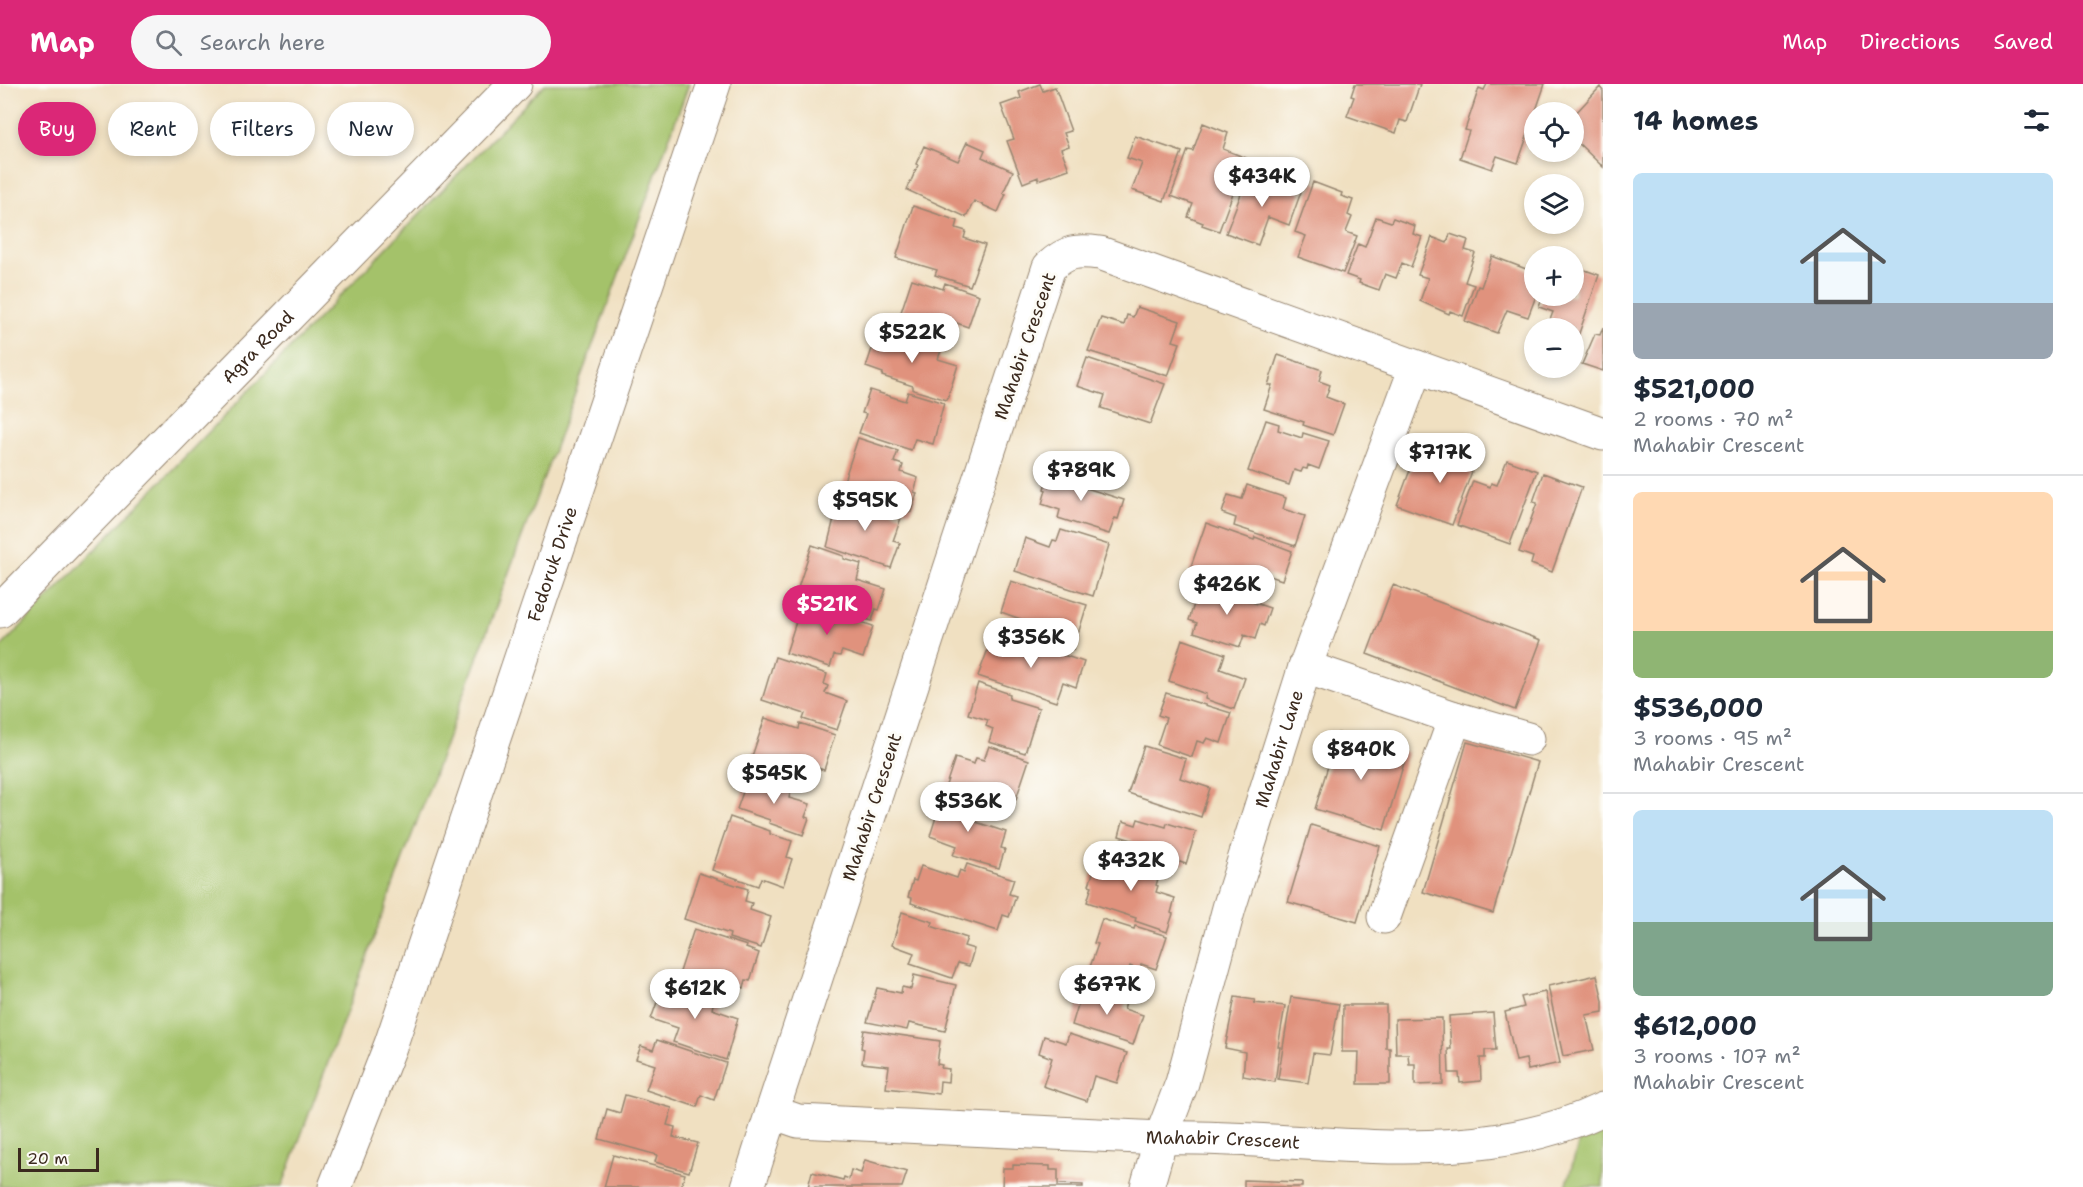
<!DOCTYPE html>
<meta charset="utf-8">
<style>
body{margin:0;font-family:"Shantell Sans",sans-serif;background:#f6f6f7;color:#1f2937;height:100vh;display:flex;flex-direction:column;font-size:22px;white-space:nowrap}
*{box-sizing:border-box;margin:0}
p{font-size:20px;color:#747a83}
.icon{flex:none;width:33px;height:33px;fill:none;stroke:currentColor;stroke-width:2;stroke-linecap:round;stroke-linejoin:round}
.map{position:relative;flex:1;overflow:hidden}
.drawer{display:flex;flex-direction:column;background:#fff;width:480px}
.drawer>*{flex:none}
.guide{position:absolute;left:18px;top:18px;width:570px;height:54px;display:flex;gap:12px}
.tools{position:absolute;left:1524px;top:18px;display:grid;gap:12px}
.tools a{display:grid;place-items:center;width:60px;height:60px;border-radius:50%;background:#fff;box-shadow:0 3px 9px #0003;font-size:30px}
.scale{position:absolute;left:18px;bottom:15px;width:81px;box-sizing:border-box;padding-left:6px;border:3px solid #3b2a1e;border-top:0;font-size:16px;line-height:21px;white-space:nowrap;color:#3b2a1e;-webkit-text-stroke:4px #fdfcf7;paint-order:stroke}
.price{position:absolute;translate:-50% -51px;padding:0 14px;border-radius:21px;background:#fff;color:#222;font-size:20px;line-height:39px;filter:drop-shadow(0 2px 3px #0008)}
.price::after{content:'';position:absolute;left:50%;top:36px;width:18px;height:14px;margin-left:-9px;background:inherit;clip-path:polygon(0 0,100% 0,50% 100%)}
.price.on{background:#db2777;color:#fff}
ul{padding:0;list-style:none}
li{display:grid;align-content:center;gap:12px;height:318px;padding:0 30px}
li+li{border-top:2px solid #e0e1e3}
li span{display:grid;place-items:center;height:186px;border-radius:9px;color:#555}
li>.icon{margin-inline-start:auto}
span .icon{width:108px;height:108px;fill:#fffc;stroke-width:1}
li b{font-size:26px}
h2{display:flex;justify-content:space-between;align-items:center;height:72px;padding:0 30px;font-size:26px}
.chip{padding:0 21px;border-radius:27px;background:#fff;box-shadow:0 3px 9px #0003;font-size:21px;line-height:54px}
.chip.on{background:#db2777;color:#fff}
header{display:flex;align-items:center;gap:36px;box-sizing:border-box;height:84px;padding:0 30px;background:#db2777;color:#fff}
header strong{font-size:28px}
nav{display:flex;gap:33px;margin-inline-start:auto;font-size:21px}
.search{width:420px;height:54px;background:#f6f6f7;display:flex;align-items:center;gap:15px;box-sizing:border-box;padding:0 21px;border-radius:33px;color:#747a83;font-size:22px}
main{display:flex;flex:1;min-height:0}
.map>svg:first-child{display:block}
.green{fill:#a4c26a;stroke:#707644;stroke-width:1.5}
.building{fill:#e0927d}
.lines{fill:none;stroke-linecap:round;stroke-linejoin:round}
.minor-casing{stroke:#968570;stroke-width:35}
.major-casing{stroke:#968570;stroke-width:35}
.minor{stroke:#fff;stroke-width:33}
.major{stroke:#fff;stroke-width:33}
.labels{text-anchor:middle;stroke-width:6;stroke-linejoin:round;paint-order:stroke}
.street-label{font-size:18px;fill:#3b2a1e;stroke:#fdfcf7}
</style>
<header>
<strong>Map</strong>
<div class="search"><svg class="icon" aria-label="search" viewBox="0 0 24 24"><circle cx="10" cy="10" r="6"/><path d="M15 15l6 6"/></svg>Search here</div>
<nav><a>Map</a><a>Directions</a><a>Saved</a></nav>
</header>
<main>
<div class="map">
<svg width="1603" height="1103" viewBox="0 0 1603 1103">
<rect width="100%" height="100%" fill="#fdfcf7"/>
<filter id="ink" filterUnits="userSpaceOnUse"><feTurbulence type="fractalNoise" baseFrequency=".0167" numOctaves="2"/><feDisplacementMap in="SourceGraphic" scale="12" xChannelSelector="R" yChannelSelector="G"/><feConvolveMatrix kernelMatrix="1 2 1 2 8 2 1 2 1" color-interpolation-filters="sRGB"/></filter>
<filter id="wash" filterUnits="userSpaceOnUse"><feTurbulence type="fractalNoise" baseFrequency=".008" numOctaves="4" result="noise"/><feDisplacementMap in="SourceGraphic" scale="24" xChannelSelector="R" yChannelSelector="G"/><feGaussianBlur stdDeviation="1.35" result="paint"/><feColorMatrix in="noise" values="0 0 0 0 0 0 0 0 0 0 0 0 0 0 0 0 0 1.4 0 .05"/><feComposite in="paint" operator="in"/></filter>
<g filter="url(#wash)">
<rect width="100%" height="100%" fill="#f0e0c1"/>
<!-- green -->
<path class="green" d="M545 0H689L282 1103H0V564Z
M1603 1025V1103H1566L1586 1033Z"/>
<g id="blocks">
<!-- building -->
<path class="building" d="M1040 0 1043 7 1055 3 1071 47 1064 49 1069 62 1061 65 1069 85 1038 96V93L1023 99 1007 57 1014 55 1001 21 1021 14 1019 8Z
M1355 0H1420L1407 38 1400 36 1396 49 1347 32 1354 13 1351 12Z
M1487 0H1545L1518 79 1497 72 1492 85 1460 74 1469 47 1465 46 1479 4 1484 6Z
M1600 3 1603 7V83L1574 55V31Z
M1203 39 1228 49 1223 65 1246 74 1219 147 1202 141 1203 139 1188 133 1193 120 1171 112 1188 66 1193 67Z
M1135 52 1182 68 1164 117 1132 106 1142 79 1127 74Z
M967 58 985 66 982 73 1013 87 1003 109 1006 110 998 128 974 117 966 133 907 106 918 81 916 80 924 62 958 77Z
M1249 89 1301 108 1289 141 1268 133 1258 161 1226 149Z
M1313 98 1342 109 1341 112 1353 116 1348 131 1352 133 1346 148 1357 152 1343 189 1298 173 1306 152 1295 148Z
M913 122 958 137 956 144 966 147 964 154 985 161 970 202 935 191 937 186 896 174Z
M1376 133 1391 138 1393 134 1415 142 1413 150 1422 153 1411 183 1402 179 1396 194 1385 190 1379 206 1359 199 1360 196 1346 191 1358 160 1365 163Z
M1450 150 1468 156 1465 166 1475 169 1465 198 1474 201 1463 232 1450 227 1449 230 1420 217 1428 194 1418 191 1432 153 1447 159Z
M1492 172 1534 188V212H1536L1528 233 1507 226 1497 249 1465 237 1478 202 1481 203Z
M1574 182 1599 191 1574 264V244H1547L1553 228 1539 223 1543 212H1574Z
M912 195 943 205 945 199 979 211 968 243 951 237 949 244 940 241 936 253 897 240Z
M1137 223 1180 237 1173 257 1180 259 1168 292 1088 267 1101 234 1124 241 1127 231 1133 233Z
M1603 243V287L1582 280 1595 250 1600 251Z
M879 244 942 264 938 275 958 281 947 316 913 306V302L882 292 883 289 866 283Z
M1278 271 1322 286 1319 297 1330 301 1326 313 1344 320 1333 351 1303 341 1304 338 1264 325 1272 301H1268Z
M1087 274 1165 300 1150 340 1101 324 1105 311 1077 302Z
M870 306 905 317 908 308 944 319 933 360 915 355 911 366 859 349 866 330 862 329Z
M1266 336 1279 340 1278 346 1302 354 1303 349 1329 357 1319 385 1308 381 1307 385 1303 384 1301 388 1294 386 1289 401 1248 387Z
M858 354 898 367 894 378 903 381 901 388 918 394 914 408 917 409 911 428 883 420 884 416 842 403Z
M1446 356 1480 366 1452 441 1397 421 1413 378 1435 386Z
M1507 376 1537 387 1510 460 1457 441 1473 397 1490 403 1491 399 1497 401Z
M1050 384 1085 395 1083 403 1124 416 1118 435 1115 434 1109 450 1058 434 1060 426 1042 420 1046 406 1044 405Z
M1543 389 1582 403 1552 488 1531 480 1533 473 1519 468 1537 419 1533 418Z
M1247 401 1286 414 1283 425 1305 432 1295 462 1234 442 1236 434 1222 429 1228 411 1242 415Z
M844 412 902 431 893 457 900 459 891 484 827 463 837 422 841 423Z
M1206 439 1254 456 1255 453 1292 467 1282 496 1258 488 1256 494 1250 493 1245 506 1189 488Z
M1061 446 1109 461 1093 512 1015 487 1025 454 1050 463 1053 456 1057 457Z
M812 461 844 472V475L861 480 857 496 886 505 879 526 876 525 872 537 795 513Z
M1011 497 1087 521 1073 566 1022 549 1026 537 1001 528Z
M1200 501 1270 524 1264 542 1260 540 1255 555 1244 551 1240 563 1194 548 1197 539 1189 536Z
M1393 501 1541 556 1515 626 1367 570Z
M802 519 873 542 863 574 842 567 840 572 834 571 830 583 786 569Z
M1015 555 1084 578 1076 603 1063 598 1056 618 978 592 990 560 1011 567Z
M1182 555 1225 570 1220 585 1245 594 1234 625 1205 615 1206 610 1169 597Z
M775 573 827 590 824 600 828 602 825 609 847 617 837 646 803 635 805 630 762 616Z
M978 599 1010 610 1009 615 1039 624 1025 669 989 658 993 645 986 642 988 636 968 630Z
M1166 609 1231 629 1221 659 1207 654 1204 659 1197 657 1192 673 1157 661 1166 634 1158 631Z
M765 634 799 645 800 639 835 651 824 686 806 680 804 687 794 684 791 695 749 681Z
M1338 649 1407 669 1384 746 1315 725Z
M1467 658 1538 678 1493 829 1423 808Z
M989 662 1029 676 1014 721 979 710 976 718 944 707 955 674 974 680 976 674 984 676Z
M1144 662 1186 675 1180 694 1210 704 1201 733 1128 709Z
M749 691 791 706 789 714 810 720 805 733 809 734 803 751 769 739 770 736 737 725Z
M943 711 975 721 970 736 1006 748 1001 764 1005 765 999 784 953 771 957 762 930 752Z
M730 733 770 747V750L792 757 787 773 792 775 783 802 761 794 758 802 712 786Z
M1138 735 1166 743 1167 739 1196 748 1186 780 1164 773 1161 783 1127 772 1132 756 1119 752 1123 737 1136 741Z
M1311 741 1380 762 1357 838 1288 818Z
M1103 770 1160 789 1156 801 1158 802 1156 808 1175 814 1171 829 1173 830 1167 848 1135 837 1136 834 1087 818 1092 802 1089 801 1096 780H1099Z
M967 780 1014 795 1009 810 1016 812 1009 833 1003 831 998 847 911 819 912 814 908 813 913 796 916 797 921 782 957 794 960 786 964 788Z
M699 789 748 805 745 817 752 819 750 826 771 833 761 864 729 854 730 850 684 835Z
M902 828 933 838 931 842 967 854 964 862 974 865 969 882 958 879 952 894 910 880 914 869 892 861Z
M1102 835 1134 845 1135 842 1167 852 1156 885 1141 880 1139 886 1130 882 1126 895 1090 883 1098 860 1094 859Z
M694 845 747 862 746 864 759 869 750 897 746 896 744 904 722 897 718 910 677 897Z
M914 891 956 901 945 947 909 939 907 946 867 938 877 904 901 909 902 903 911 905Z
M1597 891 1603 917V928L1586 931 1594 966 1563 972 1548 902Z
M665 896 712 911 711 915 714 916 712 925 738 934 726 976 673 958 678 944 651 935Z
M1084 901 1127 915 1124 925 1143 931 1133 961 1072 941Z
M1545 908 1560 979 1528 986 1526 975 1516 977 1505 928 1524 923 1521 913Z
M1235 913 1255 916 1254 919 1285 922 1278 963H1280L1275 998 1243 992 1245 968 1225 964Z
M1291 913 1339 920 1330 971 1313 969 1308 999 1278 995Z
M1343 921H1386V964H1390V1000H1358L1359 968H1342Z
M1493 929 1496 966H1485V974H1480L1481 997 1460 999 1459 989H1449L1448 965H1451L1449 932Z
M1442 934 1443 1000 1415 1001V980H1409L1408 970H1396L1395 935Z
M864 946 940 957 937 980 942 981 941 984 949 985 948 998 940 997 939 1010 886 1004 889 982 862 979 864 965 861 964Z
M1069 950 1127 969 1117 999 1094 992 1087 1017 1043 1002 1052 974 1039 969 1044 952 1066 959Z
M657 956 726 979 714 1016 701 1011 697 1023 646 1006 655 981 636 975 641 962 653 966Z
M625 1011 672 1024 667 1041 675 1043 673 1053 698 1059 689 1088 655 1078 657 1071 599 1055 607 1025 620 1029Z
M613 1071 685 1090 681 1103H604Z
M865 1076 907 1088 902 1103H808L812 1088 843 1096 844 1093 849 1095 851 1086 861 1089Z
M1013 1081 1050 1082V1086H1058V1100L1083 1101V1103H1002L1003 1084H1013Z
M1244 1096 1302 1098V1103H1244Z"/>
</g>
</g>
<g filter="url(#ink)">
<use href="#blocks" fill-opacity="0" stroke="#968570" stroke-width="1.5"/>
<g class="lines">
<defs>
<g id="minor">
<path id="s1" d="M1603 350 1100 169C1076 166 1067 167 1049 183L772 1028 798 1037 1161 1054C1308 1050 1465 1091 1603 1025"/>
<path id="s2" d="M0 527 515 0"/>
<path d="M1305 583 1455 634 1528 655"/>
<path d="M1384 833 1455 634"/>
<path d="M748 1103 772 1028"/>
<path id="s3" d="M1147 1103 1161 1054 1182 999 1229 824 1305 583 1416 283"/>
</g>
<g id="major">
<path id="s4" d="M335 1103 391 960 714 0"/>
</g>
</defs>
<!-- minor casing -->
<use href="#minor" class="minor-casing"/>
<!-- major casing -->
<use href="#major" class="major-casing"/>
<!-- minor -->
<use href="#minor" class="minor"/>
<!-- major -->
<use href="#major" class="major"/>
</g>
</g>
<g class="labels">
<!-- street labels -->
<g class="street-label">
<text transform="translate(1025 262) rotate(-71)" y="6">Mahabir Crescent</text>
<text dy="6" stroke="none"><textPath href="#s2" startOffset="369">Agra Road</textPath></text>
<text dy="6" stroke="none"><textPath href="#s4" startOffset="660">Fedoruk Drive</textPath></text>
<text dy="6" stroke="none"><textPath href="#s3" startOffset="458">Mahabir Lane</textPath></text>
<text transform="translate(872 723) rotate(-72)" y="6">Mahabir Crescent</text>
<text dy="6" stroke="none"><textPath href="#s1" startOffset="1932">Mahabir Crescent</textPath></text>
</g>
</g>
</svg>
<div class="tools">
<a><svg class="icon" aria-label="locate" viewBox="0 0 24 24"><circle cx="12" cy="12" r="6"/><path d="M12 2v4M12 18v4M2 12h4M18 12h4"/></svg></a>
<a><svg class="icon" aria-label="layers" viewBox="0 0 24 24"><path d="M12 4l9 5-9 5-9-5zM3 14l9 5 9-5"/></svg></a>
<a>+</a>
<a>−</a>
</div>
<div class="scale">20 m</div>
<b class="price" style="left:1262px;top:124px">$434K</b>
<b class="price" style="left:912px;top:280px">$522K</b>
<b class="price" style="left:1440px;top:400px">$717K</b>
<b class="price" style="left:1081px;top:418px">$789K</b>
<b class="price" style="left:865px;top:448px">$595K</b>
<b class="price" style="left:1227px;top:532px">$426K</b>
<b class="price on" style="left:827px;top:552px">$521K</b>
<b class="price" style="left:1031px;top:585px">$356K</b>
<b class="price" style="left:1361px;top:697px">$840K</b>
<b class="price" style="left:774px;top:721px">$545K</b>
<b class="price" style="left:968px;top:749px">$536K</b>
<b class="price" style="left:1131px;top:808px">$432K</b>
<b class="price" style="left:1107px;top:932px">$677K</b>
<b class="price" style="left:695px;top:936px">$612K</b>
<div class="guide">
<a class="chip on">Buy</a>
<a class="chip">Rent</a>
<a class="chip">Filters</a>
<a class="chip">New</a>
</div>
</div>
<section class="drawer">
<h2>14 homes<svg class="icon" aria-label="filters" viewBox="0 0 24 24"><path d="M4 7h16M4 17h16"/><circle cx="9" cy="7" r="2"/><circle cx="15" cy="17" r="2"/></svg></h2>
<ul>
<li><span style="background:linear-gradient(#bfe0f5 70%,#9aa5b1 0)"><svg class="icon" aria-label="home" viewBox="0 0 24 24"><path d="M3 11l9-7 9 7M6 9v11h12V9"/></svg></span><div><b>$521,000</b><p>2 rooms · 70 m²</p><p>Mahabir Crescent</p></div></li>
<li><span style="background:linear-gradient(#ffd9b3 75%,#8fb573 0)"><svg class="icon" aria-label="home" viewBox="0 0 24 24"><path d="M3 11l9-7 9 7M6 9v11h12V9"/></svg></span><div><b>$536,000</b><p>3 rooms · 95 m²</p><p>Mahabir Crescent</p></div></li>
<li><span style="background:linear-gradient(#bfe0f5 60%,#7fa58c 0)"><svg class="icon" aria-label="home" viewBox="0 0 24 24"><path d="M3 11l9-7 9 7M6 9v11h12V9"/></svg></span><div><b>$612,000</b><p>3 rooms · 107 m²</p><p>Mahabir Crescent</p></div></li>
</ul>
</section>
</main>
